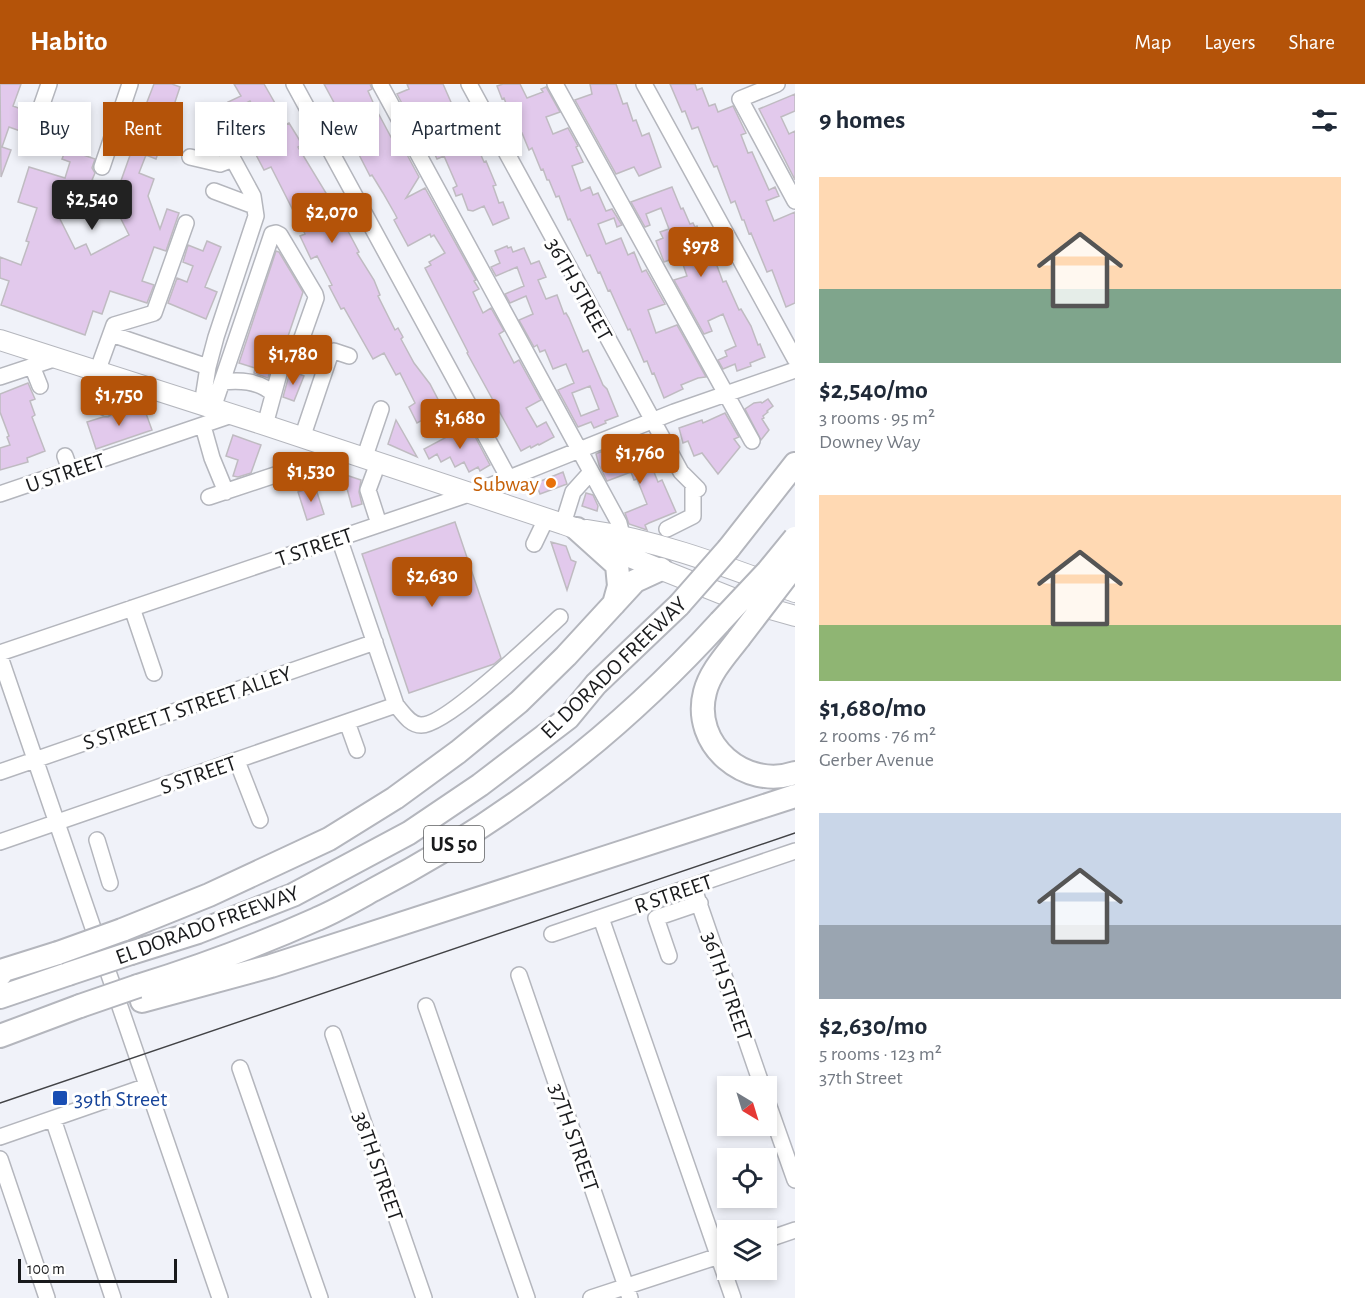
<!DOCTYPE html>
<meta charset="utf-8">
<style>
body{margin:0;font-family:"Alegreya Sans",sans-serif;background:#f2f2f3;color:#1f2937;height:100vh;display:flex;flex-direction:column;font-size:22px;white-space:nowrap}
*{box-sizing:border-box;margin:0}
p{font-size:20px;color:#747a83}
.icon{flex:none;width:33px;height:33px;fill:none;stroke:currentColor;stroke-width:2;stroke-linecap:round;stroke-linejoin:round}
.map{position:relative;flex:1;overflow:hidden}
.sheet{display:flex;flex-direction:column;background:#fff;width:570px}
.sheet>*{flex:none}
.banner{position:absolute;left:18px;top:18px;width:570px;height:54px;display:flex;gap:12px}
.needle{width:39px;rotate:142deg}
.buttons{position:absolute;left:717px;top:992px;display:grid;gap:12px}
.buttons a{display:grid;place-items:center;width:60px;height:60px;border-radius:0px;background:#fff;box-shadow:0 3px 9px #0003;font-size:30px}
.scale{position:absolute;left:18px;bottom:15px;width:159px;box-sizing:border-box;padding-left:6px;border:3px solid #191a1c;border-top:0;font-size:16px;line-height:21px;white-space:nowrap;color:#191a1c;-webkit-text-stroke:4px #fff;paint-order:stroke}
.price{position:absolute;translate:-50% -51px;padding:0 14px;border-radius:6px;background:#b45309;color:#fff;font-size:20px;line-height:39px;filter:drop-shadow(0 2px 3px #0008)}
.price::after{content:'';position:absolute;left:50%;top:36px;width:18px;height:14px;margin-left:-9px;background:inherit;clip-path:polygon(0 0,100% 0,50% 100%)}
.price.current{background:#222;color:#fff}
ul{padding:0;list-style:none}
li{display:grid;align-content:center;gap:12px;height:318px;padding:0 24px}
li span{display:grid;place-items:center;height:186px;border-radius:0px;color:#555}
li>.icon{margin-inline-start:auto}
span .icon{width:108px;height:108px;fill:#fffc;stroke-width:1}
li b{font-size:26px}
h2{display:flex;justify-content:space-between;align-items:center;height:72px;padding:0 24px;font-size:26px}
.tag{padding:0 21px;border-radius:0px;background:#fff;box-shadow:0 3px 9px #0003;font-size:21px;line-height:54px}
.tag.current{background:#b45309;color:#fff}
header{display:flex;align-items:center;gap:36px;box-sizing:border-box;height:84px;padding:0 30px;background:#b45309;color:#fff}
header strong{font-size:28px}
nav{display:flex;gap:33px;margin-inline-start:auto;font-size:21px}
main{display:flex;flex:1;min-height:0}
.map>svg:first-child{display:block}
.building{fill:#e2c9ec;stroke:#bfbbc1;stroke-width:1.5;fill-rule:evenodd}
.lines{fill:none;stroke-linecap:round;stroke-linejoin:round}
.minor-casing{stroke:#b4b6bd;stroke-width:18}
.major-casing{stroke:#b4b6bd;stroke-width:22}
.highway-casing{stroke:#b4b6bd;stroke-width:26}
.minor{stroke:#fff;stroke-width:15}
.major{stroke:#fff;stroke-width:20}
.highway{stroke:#fff;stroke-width:22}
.tram{stroke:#424346;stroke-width:1.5}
.highway-bridge-casing{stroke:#b4b6bd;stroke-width:26;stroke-linecap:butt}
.highway-bridge{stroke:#fff;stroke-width:22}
.food-dot{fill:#e8710a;stroke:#fff;stroke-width:2}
.transit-dot{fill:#1a4fb4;stroke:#fff;stroke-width:2}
.labels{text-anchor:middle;stroke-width:6;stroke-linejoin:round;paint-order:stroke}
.shield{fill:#fff;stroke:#5e5f60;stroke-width:1.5}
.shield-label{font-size:21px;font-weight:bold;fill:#191a1c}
.street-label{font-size:22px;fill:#191a1c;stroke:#fff}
.food-label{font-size:22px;fill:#c56008;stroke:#fff;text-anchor:end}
.transit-label{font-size:22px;fill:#164399;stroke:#fff;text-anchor:start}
</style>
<header>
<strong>Habito</strong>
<nav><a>Map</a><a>Layers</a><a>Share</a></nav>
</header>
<main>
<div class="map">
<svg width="795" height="1214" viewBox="0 0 795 1214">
<rect width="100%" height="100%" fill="#f0f2f9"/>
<!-- building -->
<path class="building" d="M0 0H21L13 22 29 28 23 48 9 43 2 63 11 66 1 93Z
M154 0H172L180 3 172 27 178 29 166 61 161 60 156 75 146 71 139 89 154 95 148 112 160 145 167 125 179 129 166 167 154 163 142 197 154 201 147 219 110 207 102 230 93 227 85 251 1 221 9 197 0 194V173L21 181 29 158 26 157 37 124 18 118 29 83 65 94 70 78 62 75 66 65 95 75 92 84 95 89 92 96 118 105 144 32 142 31ZM82 114 116 125 129 151 91 171 86 160 75 165 56 127Z
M234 0H264L287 40 289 39 297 52 302 61 298 63 340 132 359 168 357 169 374 196 380 211 378 212 395 246 398 244 403 253 401 255 414 279 430 300 443 325 417 339 409 323 415 319 400 289 396 291 384 269 373 275 344 224 341 225 329 202 332 201 317 172 311 175 300 152 305 150 271 83 264 86 255 69 251 71 246 63 257 57 249 42 261 35 250 17 233 26 228 18 241 12Z
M324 0H370L372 5 368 7 376 25 392 55 397 52 419 93 406 114 425 104 476 196 474 197 479 205 473 208 483 229 491 224 504 247 499 250 514 279 519 276 541 316 526 324 537 343 546 338 554 353 539 361 538 360 531 364 530 362 521 367 467 269 468 268 425 184 431 181 429 178 445 169 434 151 431 153 430 150 408 162 394 136 397 134 395 130 383 109 372 91 370 92 353 59 337 33 340 31 338 26Z
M407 0H443L454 25H456L471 56 472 55 475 62H477L484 78 486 77 496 101 493 102 499 119 503 118 509 134 493 141 484 122 473 127 468 126 462 110 456 112 453 104 457 102 444 72 437 75 423 46 417 48 397 10 409 5Z
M503 0H520L527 14 543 8 541 5 546 3 560 28 546 33 553 50 568 44 578 62 576 63 583 78 572 82 581 107 590 103 593 111 598 109 606 127 612 125 622 141 617 143 614 134 598 140 606 160 621 154 628 171 634 168 642 188 646 186 665 220 648 226 656 249 677 241 706 293 698 294 681 301 683 305 664 314 654 289 652 290 647 277 644 278 630 245 628 246 610 206 608 207 600 188 598 189 590 171 587 172 570 135 568 136 559 112 556 113 549 96H547L543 85 541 86 532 64 529 66 522 49 520 50 511 33 504 14 502 15 497 2Z
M590 0H616L623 20 627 19 633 37 636 36 642 52 649 49 661 83 639 92 634 83 616 90 575 16 592 10Z
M670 0H695L697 6 702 4 709 22 715 20 718 28 733 22 746 49 741 51 748 69 752 68 769 106 775 103 779 112 766 117 774 137 795 128V219L786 223 772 186 767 188 751 149 749 150 744 136H742L735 117 731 119 717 82 714 83 711 77 698 43 692 45 685 27 682 28Z
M795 10V27L781 33 789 50 795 47V96L759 25Z
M672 103 681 125 683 124 690 140 693 139 695 143 697 142 702 157 704 156 711 172 713 171 723 198 726 197 739 226 741 225 751 242 758 261 760 260 765 273 750 279 751 282 737 287 735 280 723 285 718 276 727 272 725 267 736 262 723 230 708 237 712 247 704 250 674 196 687 192 680 172 664 178 656 157 663 154 660 148 669 145 661 124 646 130 650 141 645 143 631 118Z
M207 157 221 163 205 203 217 208 206 235 168 219 177 194 187 198 193 182 183 178 188 161 203 167Z
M507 162 508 164 511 163 513 168 524 164 531 180 539 177 546 193 538 196 546 215 557 211 564 230 566 229 569 234 583 268 588 266 603 301 607 305 618 332 605 337 606 339 594 344 591 338 578 343 558 306 574 299 566 280 553 285 545 266 540 268 537 261 534 263 519 236 533 230 526 212 510 219 505 210 524 202 517 183 496 192 491 183 500 179 495 167ZM590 302 599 325 581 332 572 309Z
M276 167 279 168 303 208 283 267 272 280 268 294 254 289 255 284 239 279Z
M292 287 304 292 294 317 283 313 289 291Z
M28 299 35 315 30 317 35 331 32 333 45 367 27 374 28 378 0 386V364L10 361 7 353 9 352 0 328V310Z
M768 315 773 322 767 327 768 328 763 332 764 334 762 335 769 346 761 356 745 325 754 319 761 318 762 319Z
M132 323 134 328 144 324 152 346 96 365 87 338 103 333H108L114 329Z
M725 329 739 353 734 355 740 363 718 390 702 369 694 372 688 357 683 359 679 344 702 336 703 339Z
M396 336 417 373 388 360Z
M469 341 490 381 480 387 478 383 469 388 464 378 455 383 450 373 441 378 437 370 429 375 424 365Z
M233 351 261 361 251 389 238 393 233 392 238 376 226 372Z
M638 360 640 364 642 363 645 366 658 398 662 396 676 428 649 439 645 441 647 446 629 440 625 429 647 420 637 395 634 396 631 388 607 397 599 381 596 370 602 367 607 378 625 371 623 365Z
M563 388 567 400 540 410 536 399Z
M343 390 361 396 359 408 362 420 352 423Z
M315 402 324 430 307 436 298 408Z
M586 409 593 411 598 422 597 427 582 422Z
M455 438 501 574 494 580 409 609 362 470Z
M551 458 566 462 571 476 576 478 567 506Z"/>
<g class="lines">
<defs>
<path id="minor" d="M294 0 508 393
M380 0 619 439 622 451
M469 0 681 388 698 405
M555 0 752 357
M644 0 795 275
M777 0 740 15 795 117
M32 49 49 0
M190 73 220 80 233 75
M102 83 130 0
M214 107 254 122
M111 250 208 283 202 321
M32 282 40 302
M208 283 216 253 256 132 253 112 210 33
M97 288 114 241 154 229 186 139
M0 293 57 274
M222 298C239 296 259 296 273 310
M91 318 106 324
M213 324 272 150 276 149 280 151 315 210 316 214 298 265 280 286 265 341
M203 342 212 374 226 408
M302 354 330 271 334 267 349 272
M65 372 70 386
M364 375 381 325
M378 379 368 406 379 440
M0 410 232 331
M209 413 344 368
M563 440 573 408 591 388
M667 445 693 432V400
M339 454 396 621C403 629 410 641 421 641 446 642 537 554 560 533
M534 460 546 435
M132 524 154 589
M0 569 472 409 674 328 795 286
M0 573 220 1214
M347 638 357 666
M237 677 260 736
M0 688 375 558
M97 756 110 799
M0 758 396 621
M693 802 762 1002
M601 834 733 1214
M552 850 795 767
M669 872 656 834 700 819
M519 891 630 1214
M426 922 527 1214
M333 950 424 1214
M240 984 320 1214
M766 1014 795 1096
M53 1035 113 1214
M0 1053 147 1002
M0 1075 47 1214
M766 1156 795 1146
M591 1214 728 1169"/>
<path id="major" d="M0 256 265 341 563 440 577 445 617 468 735 515 795 532
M586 446C658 456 727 483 795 508"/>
<path id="highway" d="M577 445 617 481 619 502 614 520
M729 464 795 380
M739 554C726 571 710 588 705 608 691 661 746 706 795 689
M122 846 209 811 329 755 395 714 458 668 519 618 566 572 635 497 661 485
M131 869 198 848 293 811 409 749 480 701 568 634 596 600 679 521
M0 891 4 886 58 869
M138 902C199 883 259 861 317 835 336 827 355 816 373 806 504 738 621 647 720 538
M0 913 68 890
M142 917 271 882 795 712
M0 952 80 922"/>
</defs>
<!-- minor casing -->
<use href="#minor" class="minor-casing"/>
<!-- major casing -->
<use href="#major" class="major-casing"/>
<!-- highway casing -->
<use href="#highway" class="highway-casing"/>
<!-- minor -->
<use href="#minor" class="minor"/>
<!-- major -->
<use href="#major" class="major"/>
<!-- highway -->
<use href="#highway" class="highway"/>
<!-- tram -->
<path class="tram" d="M0 1019 795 749"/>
<defs>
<path id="highway-bridge" d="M679 521 729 464
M720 538 768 487 795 454
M739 554 795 481
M58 869 122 846
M68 890 131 869
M80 922 138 902"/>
</defs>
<!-- highway-bridge casing -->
<use href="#highway-bridge" class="highway-bridge-casing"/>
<!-- highway-bridge -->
<use href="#highway-bridge" class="highway-bridge"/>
</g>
<!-- markers -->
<circle class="food-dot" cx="551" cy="399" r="6"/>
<rect class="transit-dot" x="52" y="1006" width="16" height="16" rx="3"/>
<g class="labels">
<!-- shield labels -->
<rect class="shield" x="424" y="742" width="60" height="36" rx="4.5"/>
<g class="shield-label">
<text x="454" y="767">US 50</text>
</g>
<!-- street labels -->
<g class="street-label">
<text transform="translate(580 205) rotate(61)" y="8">36TH STREET</text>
<text transform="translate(65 388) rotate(-19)" y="8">U STREET</text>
<text transform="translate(314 462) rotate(-19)" y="8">T STREET</text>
<text transform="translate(613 583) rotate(-44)" y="8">EL DORADO FREEWAY</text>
<text transform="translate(187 623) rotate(-19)" y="8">S STREET T STREET ALLEY</text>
<text transform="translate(198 690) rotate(-19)" y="8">S STREET</text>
<text transform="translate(673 809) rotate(-19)" y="8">R STREET</text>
<text transform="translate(207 840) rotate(-20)" y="8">EL DORADO FREEWAY</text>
<text transform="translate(728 902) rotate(71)" y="8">36TH STREET</text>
<text transform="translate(575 1053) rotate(71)" y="8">37TH STREET</text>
<text transform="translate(379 1082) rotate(71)" y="8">38TH STREET</text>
</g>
<!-- food labels -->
<g class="food-label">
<text x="539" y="407">Subway</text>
</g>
<!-- transit labels -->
<g class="transit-label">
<text x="74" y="1022">39th Street</text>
</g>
</g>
</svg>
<div class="buttons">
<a><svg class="needle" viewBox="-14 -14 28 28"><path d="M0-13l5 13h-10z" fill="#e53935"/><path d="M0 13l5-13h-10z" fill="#747a83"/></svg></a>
<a><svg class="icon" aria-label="locate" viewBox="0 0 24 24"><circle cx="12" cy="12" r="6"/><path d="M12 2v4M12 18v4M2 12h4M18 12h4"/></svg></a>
<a><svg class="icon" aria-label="layers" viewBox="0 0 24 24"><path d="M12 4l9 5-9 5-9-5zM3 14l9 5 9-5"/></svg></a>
</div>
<div class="scale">100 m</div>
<b class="price current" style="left:92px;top:147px">$2,540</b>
<b class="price" style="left:332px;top:160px">$2,070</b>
<b class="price" style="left:701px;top:194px">$978</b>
<b class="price" style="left:293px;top:302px">$1,780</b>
<b class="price" style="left:119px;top:343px">$1,750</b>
<b class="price" style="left:460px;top:366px">$1,680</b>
<b class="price" style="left:640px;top:401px">$1,760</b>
<b class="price" style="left:311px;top:419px">$1,530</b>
<b class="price" style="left:432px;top:524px">$2,630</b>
<div class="banner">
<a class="tag">Buy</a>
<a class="tag current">Rent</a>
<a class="tag">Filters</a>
<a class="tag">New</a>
<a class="tag">Apartment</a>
</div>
</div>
<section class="sheet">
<h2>9 homes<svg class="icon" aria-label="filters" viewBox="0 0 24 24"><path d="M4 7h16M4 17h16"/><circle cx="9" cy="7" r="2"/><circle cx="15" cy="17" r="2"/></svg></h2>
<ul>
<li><span style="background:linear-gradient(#ffd9b3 60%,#7fa58c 0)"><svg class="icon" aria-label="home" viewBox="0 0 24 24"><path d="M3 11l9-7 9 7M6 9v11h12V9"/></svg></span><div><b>$2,540/mo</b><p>3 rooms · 95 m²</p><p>Downey Way</p></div></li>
<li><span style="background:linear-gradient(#ffd9b3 70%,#8fb573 0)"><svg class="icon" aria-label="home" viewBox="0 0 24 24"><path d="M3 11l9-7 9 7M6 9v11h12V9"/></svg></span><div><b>$1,680/mo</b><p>2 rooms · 76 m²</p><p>Gerber Avenue</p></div></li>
<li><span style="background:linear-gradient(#c9d6e8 60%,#9aa5b1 0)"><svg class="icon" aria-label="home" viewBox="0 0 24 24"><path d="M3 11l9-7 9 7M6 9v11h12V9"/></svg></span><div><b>$2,630/mo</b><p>5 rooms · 123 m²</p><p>37th Street</p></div></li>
</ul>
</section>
</main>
